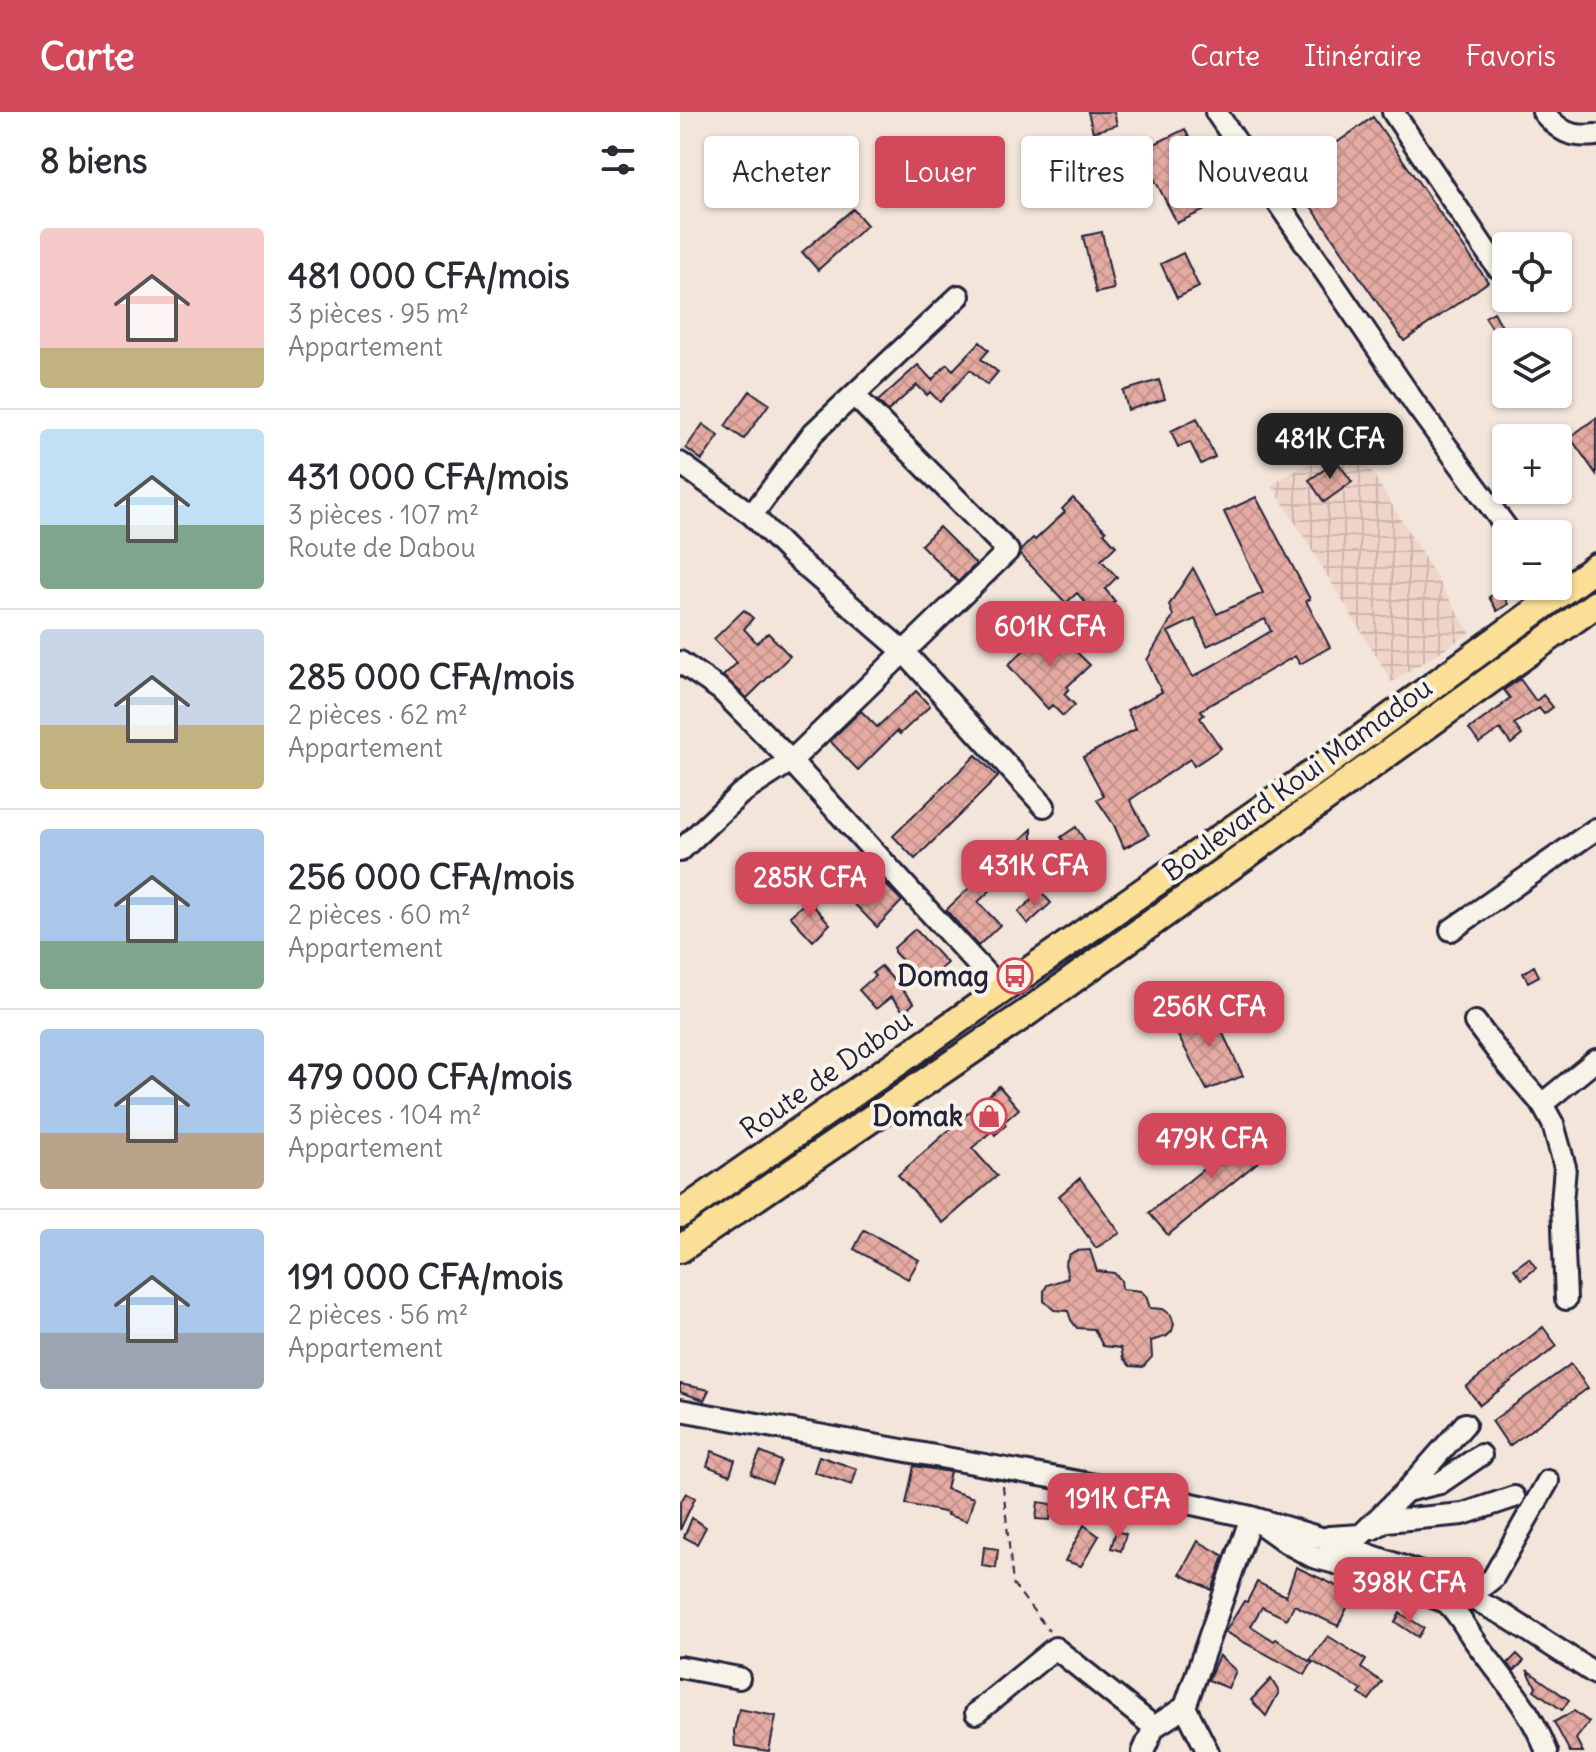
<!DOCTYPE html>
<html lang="fr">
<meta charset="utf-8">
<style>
body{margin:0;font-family:Delius,sans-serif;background:#f7f7f7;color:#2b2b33;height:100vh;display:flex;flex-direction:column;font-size:30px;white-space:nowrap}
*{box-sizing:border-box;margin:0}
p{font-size:26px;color:#7c7c81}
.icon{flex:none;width:44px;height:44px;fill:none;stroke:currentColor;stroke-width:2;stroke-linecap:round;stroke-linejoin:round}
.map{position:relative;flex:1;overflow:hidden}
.sheet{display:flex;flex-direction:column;background:#fff;width:680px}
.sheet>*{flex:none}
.guide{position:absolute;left:24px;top:24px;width:760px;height:72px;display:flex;gap:16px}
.controls{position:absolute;left:812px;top:120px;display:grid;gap:16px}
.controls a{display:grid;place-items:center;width:80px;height:80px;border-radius:8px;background:#fff;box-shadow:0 2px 6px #0004;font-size:40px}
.price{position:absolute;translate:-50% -68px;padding:0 18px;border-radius:16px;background:#d1495b;color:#fff;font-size:26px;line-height:52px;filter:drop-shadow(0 2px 4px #0008)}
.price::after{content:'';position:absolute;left:50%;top:48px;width:24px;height:18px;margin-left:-12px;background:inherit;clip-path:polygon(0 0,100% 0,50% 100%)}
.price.selected{background:#222;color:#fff}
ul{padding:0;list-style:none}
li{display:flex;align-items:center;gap:24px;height:200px;padding:0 40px}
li+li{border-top:2px solid #e1e1e2}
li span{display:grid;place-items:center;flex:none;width:224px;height:160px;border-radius:8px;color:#555}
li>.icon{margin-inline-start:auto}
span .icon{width:96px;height:96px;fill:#fffc;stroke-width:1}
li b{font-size:34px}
h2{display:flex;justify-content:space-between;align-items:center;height:96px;padding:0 40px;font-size:34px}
.pill{padding:0 28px;border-radius:8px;background:#fff;box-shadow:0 2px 6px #0004;font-size:28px;line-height:72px}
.pill.selected{background:#d1495b;color:#fff}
header{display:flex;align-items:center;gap:48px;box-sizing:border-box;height:112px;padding:0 40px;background:#d1495b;color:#fff}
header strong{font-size:38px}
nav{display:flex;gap:44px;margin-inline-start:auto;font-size:28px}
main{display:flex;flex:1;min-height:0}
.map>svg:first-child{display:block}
.industrial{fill:url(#industrial-grid)}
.building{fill:url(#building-cross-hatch);stroke:#22223b;stroke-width:2;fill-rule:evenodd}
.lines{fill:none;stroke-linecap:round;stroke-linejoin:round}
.minor-casing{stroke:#22223b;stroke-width:26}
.major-casing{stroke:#22223b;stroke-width:32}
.path{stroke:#22223b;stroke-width:2;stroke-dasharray:8 6;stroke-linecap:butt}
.minor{stroke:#f7f3e8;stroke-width:20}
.major{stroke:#fbdf96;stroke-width:26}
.labels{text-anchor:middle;stroke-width:8;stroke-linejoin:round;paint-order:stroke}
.street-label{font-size:28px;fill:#22223b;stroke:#f7f3e8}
.poi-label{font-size:28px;font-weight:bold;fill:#22223b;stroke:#f7f3e8;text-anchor:end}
</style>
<header>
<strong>Carte</strong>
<nav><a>Carte</a><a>Itinéraire</a><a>Favoris</a></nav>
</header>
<main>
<section class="sheet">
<h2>8 biens<svg class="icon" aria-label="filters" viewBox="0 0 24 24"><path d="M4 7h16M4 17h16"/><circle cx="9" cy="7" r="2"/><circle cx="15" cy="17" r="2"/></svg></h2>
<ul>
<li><span style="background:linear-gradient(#f6c9c9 75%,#c2b280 0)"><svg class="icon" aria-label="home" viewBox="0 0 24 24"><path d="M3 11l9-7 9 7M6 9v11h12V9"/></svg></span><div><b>481 000 CFA/mois</b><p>3 pièces · 95 m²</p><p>Appartement</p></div></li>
<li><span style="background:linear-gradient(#bfe0f5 60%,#7fa58c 0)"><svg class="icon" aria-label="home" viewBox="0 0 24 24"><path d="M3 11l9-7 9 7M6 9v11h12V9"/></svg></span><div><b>431 000 CFA/mois</b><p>3 pièces · 107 m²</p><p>Route de Dabou</p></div></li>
<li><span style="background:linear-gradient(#c9d6e8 60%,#c2b280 0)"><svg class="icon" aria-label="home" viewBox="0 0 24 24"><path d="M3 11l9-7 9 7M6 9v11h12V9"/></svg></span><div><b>285 000 CFA/mois</b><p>2 pièces · 62 m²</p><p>Appartement</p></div></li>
<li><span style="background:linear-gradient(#a9c7e8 70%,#7fa58c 0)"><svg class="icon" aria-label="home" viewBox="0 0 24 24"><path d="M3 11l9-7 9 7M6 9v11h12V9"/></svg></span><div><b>256 000 CFA/mois</b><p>2 pièces · 60 m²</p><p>Appartement</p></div></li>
<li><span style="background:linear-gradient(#a9c7e8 65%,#b9a48a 0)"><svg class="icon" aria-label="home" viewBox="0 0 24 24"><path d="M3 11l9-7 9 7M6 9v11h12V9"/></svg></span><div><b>479 000 CFA/mois</b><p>3 pièces · 104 m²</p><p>Appartement</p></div></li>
<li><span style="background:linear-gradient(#a9c7e8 65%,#9aa5b1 0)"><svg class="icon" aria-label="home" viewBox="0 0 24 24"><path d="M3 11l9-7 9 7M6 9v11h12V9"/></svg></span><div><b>191 000 CFA/mois</b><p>2 pièces · 56 m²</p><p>Appartement</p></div></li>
</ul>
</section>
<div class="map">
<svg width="916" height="1640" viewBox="0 0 916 1640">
<defs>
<pattern id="industrial-grid" width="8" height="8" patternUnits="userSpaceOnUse" patternTransform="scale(2)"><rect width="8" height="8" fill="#efd4c9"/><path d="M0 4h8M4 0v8" fill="none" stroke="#cdb6ae"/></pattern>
<pattern id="building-cross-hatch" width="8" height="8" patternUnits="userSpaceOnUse" patternTransform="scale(2)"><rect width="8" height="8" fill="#e5aba2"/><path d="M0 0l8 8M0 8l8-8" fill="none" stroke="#c4938c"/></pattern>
</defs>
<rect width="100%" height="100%" fill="#f3e5da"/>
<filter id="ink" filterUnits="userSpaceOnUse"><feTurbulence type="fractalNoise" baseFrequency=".0125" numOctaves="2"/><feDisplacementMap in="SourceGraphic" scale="16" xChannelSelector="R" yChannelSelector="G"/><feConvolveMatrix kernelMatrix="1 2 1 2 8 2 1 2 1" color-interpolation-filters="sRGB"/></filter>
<g filter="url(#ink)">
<!-- industrial -->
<path class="industrial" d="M670 324 790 521 712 570 592 373Z"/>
<!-- building -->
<path class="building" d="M408 0H434L437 13 413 20Z
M693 5 808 170 724 229 610 64Z
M505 17 518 45 495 56 507 76 513 73 525 98 497 111 460 39Z
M394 40 399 58 378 64 373 46Z
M173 97 187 113 138 158 122 140Z
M422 120 434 177 416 181 403 124Z
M503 141 519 175 497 186 481 152Z
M814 200 830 229 823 233 805 205Z
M300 230 309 238 301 247 318 260 307 273 290 258 260 290 250 280 247 283 237 273 208 299 198 289 238 253 252 268 267 252 273 258Z
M479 268 485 287 448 298 443 279Z
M70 279 89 292 64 327 45 314Z
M517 306 535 345 521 352 510 330 498 335 491 319Z
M916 306V362L890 325Z
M23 312 39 324 22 348 6 336Z
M657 349 672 370 644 390 629 368Z
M576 385 630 487 626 489 650 535 620 552 615 544 521 598 524 603 520 606 541 636 514 654 510 647 450 688 469 723 444 736 434 713 417 688 424 684 403 645 456 617 447 598 482 580 467 548 493 504 489 493 513 456 537 502 583 481 544 400ZM515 507 527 534 585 507 591 519 513 565 488 520Z
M393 386 426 419 424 421 436 434 421 448 437 465 425 477 435 489 417 504 397 481 386 491 340 442 341 438 353 426 355 428 385 400 382 397Z
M259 415 296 452 278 470 241 433Z
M821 478 828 492 817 499 809 485Z
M64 498 73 506 64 517 77 531 88 521 110 544 67 586 43 564 57 551 34 527Z
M370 514 410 553 387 575 389 577 384 582 395 593 383 604 372 593 368 597 328 553Z
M840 567 856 589 863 583 873 595 864 602 859 596 834 612 842 623 831 632 820 617 799 631 789 617 823 593 822 592 830 586 824 578Z
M236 579 250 594 220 622 217 619 178 658 150 629 181 599 197 615Z
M296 643 318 665 235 747 213 724Z
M396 715 421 753 383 777 373 762 395 747 381 725Z
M352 717V739L298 790 320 813 298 834 266 798Z
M175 742 222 789 197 815 150 767Z
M361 780 371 791 348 812 338 800Z
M128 788 150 812 133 829 110 804Z
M235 817 267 851 244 872 214 840V836Z
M201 854 234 891 224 900 211 885 196 897 179 878 195 864 192 861Z
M854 854 859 864 848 870 843 861Z
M530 894 563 964 527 978 494 916Z
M319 974 339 997 324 1010 326 1013 315 1023 312 1019 292 1036 317 1064 263 1111 218 1063Z
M577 1014 595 1036 488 1123 469 1101Z
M400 1066 440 1121 416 1136 379 1084Z
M184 1118 239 1148 228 1167 174 1137Z
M410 1138 417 1159 434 1161 441 1168 442 1177 461 1179 466 1184 470 1196 483 1197 491 1203 494 1212 492 1219 487 1224 471 1229 472 1245 463 1255 450 1254 443 1246 441 1236 423 1234 414 1217 397 1216 391 1208 388 1199 374 1198 364 1189V1179L367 1173 388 1166 385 1152 389 1143 395 1139Z
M849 1146 856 1156 842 1167 834 1157Z
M863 1215 877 1234 800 1293 786 1275Z
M891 1252 908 1276 829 1334 812 1309Z
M0 1272 29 1278 24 1288 0 1280Z
M32 1339 55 1348 50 1363 27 1354Z
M80 1340 101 1349 92 1371 71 1362Z
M139 1344 177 1357 172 1373 134 1360Z
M234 1354 270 1360 266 1377 294 1386 287 1409 267 1403 268 1401 226 1392Z
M6 1381 15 1386 0 1418V1391Z
M358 1390 372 1392 370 1408 356 1407Z
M12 1406 26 1415 17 1432 4 1425Z
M404 1413 419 1424 401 1454 385 1449Z
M436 1419 446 1422 441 1439 431 1436Z
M518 1429 544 1444 532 1478 500 1462Z
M304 1435 318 1437 316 1456 302 1454Z
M616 1455 674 1482 658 1514 614 1493 607 1507 582 1495 571 1514 594 1529 596 1527 632 1551 625 1563 545 1520 564 1489 567 1490 577 1470 606 1484Z
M720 1501 744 1516 738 1525 715 1510Z
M648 1524 686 1548 681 1556 702 1570 689 1588 679 1582 682 1578 630 1548Z
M837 1542 844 1549 834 1559 828 1551Z
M539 1543 556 1559 548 1576 528 1568Z
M847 1558 889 1588 882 1598 854 1578 856 1575Z
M591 1567 599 1580 586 1604 571 1588Z
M59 1597 96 1604 89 1639 55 1634 54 1619Z
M894 1599 909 1610 896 1627 903 1640H890L874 1610Z"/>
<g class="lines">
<defs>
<path id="minor" d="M536 0 736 293 831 422
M713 0 817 155
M863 0C879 19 890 26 916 23
M0 351 72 403 111 442 224 540 364 694
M72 403 133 321 279 184
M0 550 41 578 111 649 321 878
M0 739 60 682 111 649 328 439 174 283
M771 818 916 717
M795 910 827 952 862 992
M886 1187 882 1091 885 1055 873 1012 862 992 916 948
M0 1298 476 1384 571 1405 641 1426 744 1462 824 1503 916 1562
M726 1379 760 1371 801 1343
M692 1417 706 1409 783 1402 834 1385
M649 1425 681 1423 726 1379 785 1312
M790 1484 813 1466 868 1369
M0 1555 59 1566
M296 1601 375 1536 474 1615 505 1595
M463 1640 474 1615
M528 1640 505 1595 571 1405 607 1431 633 1445 685 1459 766 1490C778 1501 784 1513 792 1525 821 1566 848 1591 867 1640"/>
<path id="major" d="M0 1102 639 657 916 455
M0 1137 345 902 916 492"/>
</defs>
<!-- minor casing -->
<use href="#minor" class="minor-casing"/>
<!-- major casing -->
<use href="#major" class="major-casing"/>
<!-- path -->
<path class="path" d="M323 1374 333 1472 369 1519"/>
<!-- minor -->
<use href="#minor" class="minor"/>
<!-- major -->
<use href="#major" class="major"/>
</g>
</g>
<!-- icons -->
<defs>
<symbol id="bus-ring" viewBox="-11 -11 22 22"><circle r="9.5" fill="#f7f3e8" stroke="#d1495b" stroke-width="1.5"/><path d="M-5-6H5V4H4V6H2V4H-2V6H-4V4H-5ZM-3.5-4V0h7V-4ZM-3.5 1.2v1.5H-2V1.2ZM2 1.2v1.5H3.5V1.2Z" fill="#d1495b"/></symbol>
<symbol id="shop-ring" viewBox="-11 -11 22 22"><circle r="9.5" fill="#f7f3e8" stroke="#d1495b" stroke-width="1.5"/><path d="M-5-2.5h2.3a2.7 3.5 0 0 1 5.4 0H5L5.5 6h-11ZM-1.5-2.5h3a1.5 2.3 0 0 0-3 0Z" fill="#d1495b"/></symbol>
</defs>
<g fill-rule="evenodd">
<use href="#bus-ring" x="315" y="844" width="40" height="40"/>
<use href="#shop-ring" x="289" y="984" width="40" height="40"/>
</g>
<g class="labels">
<!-- street labels -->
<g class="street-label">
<text transform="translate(617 667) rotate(-36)" y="10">Boulevard Koui Mamadou</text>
<text transform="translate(146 962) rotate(-35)" y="10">Route de Dabou</text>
</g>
<!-- poi labels -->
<g class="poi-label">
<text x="309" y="874">Domag</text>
<text x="283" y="1014">Domak</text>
</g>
</g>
</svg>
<div class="controls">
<a><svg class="icon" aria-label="locate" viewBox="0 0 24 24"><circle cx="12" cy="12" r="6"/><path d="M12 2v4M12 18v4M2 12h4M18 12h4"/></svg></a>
<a><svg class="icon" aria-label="layers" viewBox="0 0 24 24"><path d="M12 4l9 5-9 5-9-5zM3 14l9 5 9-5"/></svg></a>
<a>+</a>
<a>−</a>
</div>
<b class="price selected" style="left:650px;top:369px">481K CFA</b>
<b class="price" style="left:370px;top:557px">601K CFA</b>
<b class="price" style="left:354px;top:796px">431K CFA</b>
<b class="price" style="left:130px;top:808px">285K CFA</b>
<b class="price" style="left:529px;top:937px">256K CFA</b>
<b class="price" style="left:532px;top:1069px">479K CFA</b>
<b class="price" style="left:438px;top:1429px">191K CFA</b>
<b class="price" style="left:729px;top:1513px">398K CFA</b>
<div class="guide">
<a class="pill">Acheter</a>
<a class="pill selected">Louer</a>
<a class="pill">Filtres</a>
<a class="pill">Nouveau</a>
</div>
</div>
</main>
